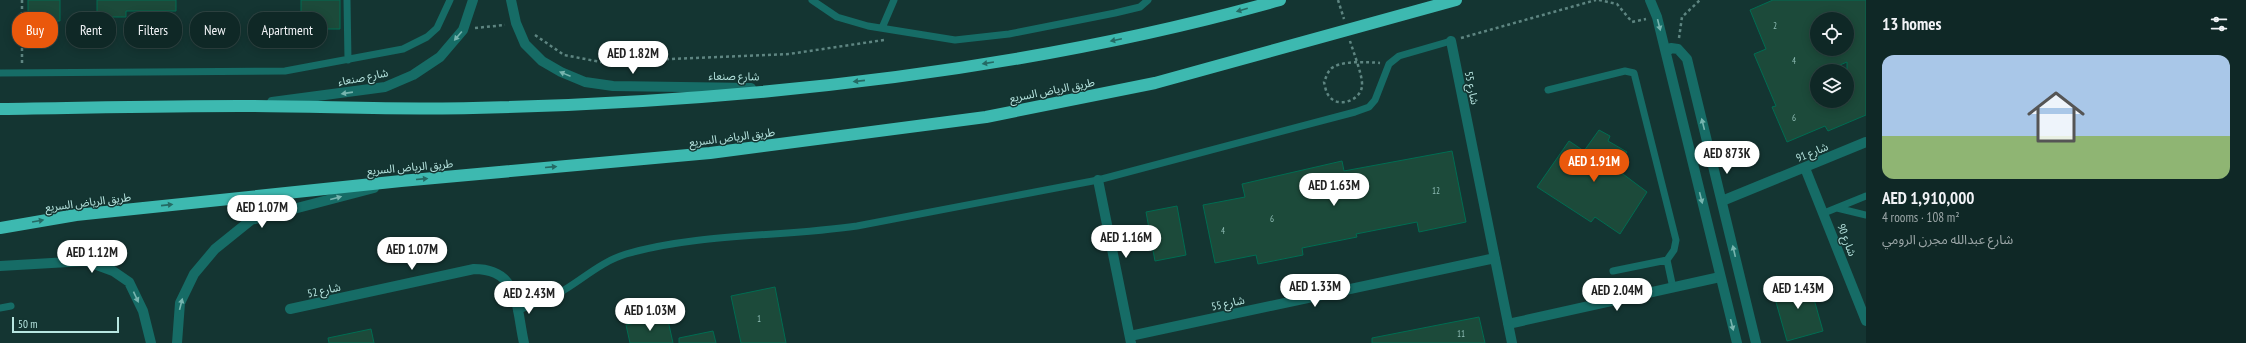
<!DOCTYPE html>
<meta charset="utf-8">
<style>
body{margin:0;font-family:"PT Sans Narrow","Noto Sans Arabic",sans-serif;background:#18302e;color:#f1f3f6;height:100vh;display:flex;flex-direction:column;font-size:15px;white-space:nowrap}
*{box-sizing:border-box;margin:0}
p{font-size:13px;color:#9ba6a7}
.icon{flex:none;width:22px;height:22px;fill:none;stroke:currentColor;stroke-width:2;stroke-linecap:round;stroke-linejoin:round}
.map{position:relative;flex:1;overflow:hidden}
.side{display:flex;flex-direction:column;background:#0f2826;width:380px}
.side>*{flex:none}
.banner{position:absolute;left:12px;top:12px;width:380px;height:36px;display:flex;gap:8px}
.fabs{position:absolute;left:1810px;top:12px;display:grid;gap:8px}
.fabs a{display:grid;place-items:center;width:44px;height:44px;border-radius:50%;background:#0f2826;box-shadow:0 2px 10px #0003,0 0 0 1px #2f4443;font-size:20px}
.scale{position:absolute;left:12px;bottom:10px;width:107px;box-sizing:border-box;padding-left:4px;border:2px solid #b7e5e0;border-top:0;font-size:11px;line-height:14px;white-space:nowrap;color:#b7e5e0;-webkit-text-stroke:3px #143532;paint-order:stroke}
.price{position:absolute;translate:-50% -34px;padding:0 9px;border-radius:14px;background:#fff;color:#222;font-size:13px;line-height:26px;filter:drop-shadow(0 1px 2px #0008)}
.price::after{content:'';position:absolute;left:50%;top:24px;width:12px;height:9px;margin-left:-6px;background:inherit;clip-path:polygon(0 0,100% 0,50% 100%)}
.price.selected{background:#ea580c;color:#fff}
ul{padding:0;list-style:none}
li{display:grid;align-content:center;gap:8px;height:212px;padding:0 16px}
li+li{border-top:1px solid #2f4443}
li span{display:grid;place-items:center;height:124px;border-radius:12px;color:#555}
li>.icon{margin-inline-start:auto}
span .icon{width:72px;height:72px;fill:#fffc;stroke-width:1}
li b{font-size:17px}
h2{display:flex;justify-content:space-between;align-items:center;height:48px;padding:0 16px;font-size:17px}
.tag{padding:0 14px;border-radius:16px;background:#0f2826;box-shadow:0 2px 10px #0003,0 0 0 1px #2f4443;font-size:14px;line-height:36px}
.tag.selected{background:#ea580c;color:#fff}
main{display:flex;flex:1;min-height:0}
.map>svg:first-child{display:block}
.building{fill:#1c4a3a;stroke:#006d52;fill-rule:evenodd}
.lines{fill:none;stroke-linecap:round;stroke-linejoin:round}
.path{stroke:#5e8581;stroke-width:2.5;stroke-dasharray:3 3;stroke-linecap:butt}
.lane{stroke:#166c66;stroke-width:7}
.street{stroke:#166c66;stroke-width:10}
.secondary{stroke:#166c66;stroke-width:10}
.highway{stroke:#3db9b0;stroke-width:12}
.oneway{fill:#246a64}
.oneway2{fill:#77b5af}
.labels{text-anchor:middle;stroke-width:3;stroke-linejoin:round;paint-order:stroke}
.number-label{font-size:9px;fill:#90beb6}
.street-label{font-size:11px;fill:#b7e5e0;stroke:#143532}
</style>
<main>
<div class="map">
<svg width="1866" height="343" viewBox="0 0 1866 343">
<rect width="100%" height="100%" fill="#143532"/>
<!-- building -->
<path class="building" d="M28 0H60V21H28Z
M97 0H176V11H126V17H97Z
M301 0H340V29H301Z
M1773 0H1866V115L1828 131 1825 126 1787 142 1772 107 1776 106 1754 54 1766 49 1750 10ZM1817 19H1847V49H1817ZM1847 62V101H1817V71H1826Z
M1599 130 1610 136 1608 141 1627 152 1615 168 1647 192 1620 234 1595 217 1591 222 1537 187 1569 141 1584 151Z
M1452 151 1466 222 1419 232 1417 222 1356 234 1357 237 1302 248 1303 255 1258 264 1256 255 1215 263 1203 205 1245 197 1242 184 1342 161 1344 171Z
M1177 206 1186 255 1155 261 1146 212Z
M1808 278 1823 331 1787 341 1772 288Z
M775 287 786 343H741L731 296Z
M667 316 673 343H630L626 325Z
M1479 317 1485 343H1372V338Z
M371 329 374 343H329L328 338Z
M713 331 716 343H679V338Z"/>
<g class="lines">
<!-- path -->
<path class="path" d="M1338 0 1344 19
M1599 0 1617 4 1632 22 1646 19
M475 28 505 25
M535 35 564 55 601 62 789 54 884 40
M1461 38 1596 0
M1679 38 1682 17 1700 0
M1350 41C1353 51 1363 76 1362 86 1361 100 1338 109 1329 96 1326 93 1325 86 1324 82 1326 78 1327 73 1330 70 1337 60 1369 62 1380 63
M22 63V0"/>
<!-- lane -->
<path class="lane" d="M347 0 348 60
M812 0 837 17 868 26 955 40 1009 34 1115 13 1140 7 1148 0
M882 28 894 0
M0 73 285 71 403 49 427 37 437 28 450 0
M1548 90 1625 71 1634 73 1676 240 1674 250 1667 260 1613 271
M1837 208 1866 215
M1824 213 1866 196
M1667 260 1673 288
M0 308 11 306
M517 311C530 305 546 300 559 293 582 280 600 262 626 254 698 233 783 237 857 226L1098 180 1355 112 1369 107 1375 100 1389 64 1399 56 1451 41"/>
<!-- street -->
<path class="street" d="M1451 41 1512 343
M1805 168 1866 321
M1098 180 1131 343
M1722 201 1866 142
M290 309 474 269C520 269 516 308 524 343
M1508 324 1720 277
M1130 336 1495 258"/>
<!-- secondary -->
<path class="secondary" d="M511 0 516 23 525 44 542 61 561 72 585 82 613 86 751 88
M1650 0 1657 17 1737 343
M1666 52 1671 48 1678 49 1687 59 1756 343
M272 102 385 87 413 75 440 57 463 30 473 0
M0 266 86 261 113 271 129 282 143 311 151 343
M177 343 180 303 194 274 215 249 251 220 374 188"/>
<!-- highway -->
<path class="highway" d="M0 109C80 108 160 106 240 106 317 106 395 110 473 108 743 102 1020 73 1280 0
M0 228 76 215 401 181 710 153 986 117 1155 83 1456 0"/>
</g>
<!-- one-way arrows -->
<defs><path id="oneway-solid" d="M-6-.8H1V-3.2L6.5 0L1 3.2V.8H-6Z"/></defs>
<g class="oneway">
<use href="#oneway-solid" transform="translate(1242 10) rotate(164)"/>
<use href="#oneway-solid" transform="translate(1116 40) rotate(168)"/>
<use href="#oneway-solid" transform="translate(988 63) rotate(171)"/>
<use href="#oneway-solid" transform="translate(859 81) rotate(174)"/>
<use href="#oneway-solid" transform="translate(551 167) rotate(-5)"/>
<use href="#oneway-solid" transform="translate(422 179) rotate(-5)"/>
<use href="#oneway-solid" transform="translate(167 205) rotate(-6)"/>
<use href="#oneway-solid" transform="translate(38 221) rotate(-10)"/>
</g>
<g class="oneway2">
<use href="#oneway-solid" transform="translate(1659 25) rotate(76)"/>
<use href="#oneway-solid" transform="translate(458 36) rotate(130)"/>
<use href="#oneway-solid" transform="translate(565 74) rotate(-158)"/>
<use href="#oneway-solid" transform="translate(347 93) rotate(172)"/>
<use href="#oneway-solid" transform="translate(1703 124) rotate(-104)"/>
<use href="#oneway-solid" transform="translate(336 198) rotate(-15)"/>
<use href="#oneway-solid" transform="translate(1701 198) rotate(76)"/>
<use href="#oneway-solid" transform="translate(1734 251) rotate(-103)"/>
<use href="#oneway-solid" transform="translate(136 297) rotate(65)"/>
<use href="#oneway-solid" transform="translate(181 304) rotate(-76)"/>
<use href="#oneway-solid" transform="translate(1732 325) rotate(76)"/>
</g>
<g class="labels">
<!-- number labels -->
<g class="number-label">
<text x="1775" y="29">2</text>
<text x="1794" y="64">4</text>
<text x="1794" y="121">6</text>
<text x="1436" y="194">12</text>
<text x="1272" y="222">6</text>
<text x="1223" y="234">4</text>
<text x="759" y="322">1</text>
<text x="1461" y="337">11</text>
</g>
<!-- street labels -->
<g class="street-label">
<text transform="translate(734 76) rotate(1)" y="4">شارع صنعاء</text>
<text transform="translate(363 77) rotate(-11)" y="4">شارع صنعاء</text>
<text transform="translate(1472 88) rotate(79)" y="4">شارع 55</text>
<text transform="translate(1052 90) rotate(-11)" y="4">طريق الرياض السريع</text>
<text transform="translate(732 137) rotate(-7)" y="4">طريق الرياض السريع</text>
<text transform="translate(1812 152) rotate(-22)" y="4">شارع 91</text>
<text transform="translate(410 167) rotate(-5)" y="4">طريق الرياض السريع</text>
<text transform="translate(88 202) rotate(-7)" y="4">طريق الرياض السريع</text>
<text transform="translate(1847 240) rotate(69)" y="4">شارع 90</text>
<text transform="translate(324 290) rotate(-12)" y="4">شارع 52</text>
<text transform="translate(1228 303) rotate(-12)" y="4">شارع 55</text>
</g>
</g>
</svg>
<div class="fabs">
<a><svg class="icon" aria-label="locate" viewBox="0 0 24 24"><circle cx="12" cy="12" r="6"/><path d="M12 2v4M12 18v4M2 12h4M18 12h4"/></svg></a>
<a><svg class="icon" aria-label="layers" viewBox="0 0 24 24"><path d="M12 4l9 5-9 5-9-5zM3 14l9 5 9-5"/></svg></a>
</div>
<div class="scale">50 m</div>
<b class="price" style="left:633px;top:75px">AED 1.82M</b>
<b class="price" style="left:1727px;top:175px">AED 873K</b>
<b class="price selected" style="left:1594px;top:183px">AED 1.91M</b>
<b class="price" style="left:1334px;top:207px">AED 1.63M</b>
<b class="price" style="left:262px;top:229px">AED 1.07M</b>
<b class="price" style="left:1126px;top:259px">AED 1.16M</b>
<b class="price" style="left:412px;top:271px">AED 1.07M</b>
<b class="price" style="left:92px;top:274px">AED 1.12M</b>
<b class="price" style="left:1315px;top:308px">AED 1.33M</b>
<b class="price" style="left:1798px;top:310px">AED 1.43M</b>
<b class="price" style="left:1617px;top:312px">AED 2.04M</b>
<b class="price" style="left:529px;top:315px">AED 2.43M</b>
<b class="price" style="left:650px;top:332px">AED 1.03M</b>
<div class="banner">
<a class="tag selected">Buy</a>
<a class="tag">Rent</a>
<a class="tag">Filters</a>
<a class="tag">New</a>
<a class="tag">Apartment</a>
</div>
</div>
<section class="side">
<h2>13 homes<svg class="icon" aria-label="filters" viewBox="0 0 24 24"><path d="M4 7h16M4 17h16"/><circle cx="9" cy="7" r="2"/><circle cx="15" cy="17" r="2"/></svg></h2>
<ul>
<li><span style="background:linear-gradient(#a9c7e8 65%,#8fb573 0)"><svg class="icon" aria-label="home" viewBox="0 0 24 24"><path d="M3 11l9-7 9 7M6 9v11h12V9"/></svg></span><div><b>AED 1,910,000</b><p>4 rooms · 108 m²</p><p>شارع عبدالله مجرن الرومي</p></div></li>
</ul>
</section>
</main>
